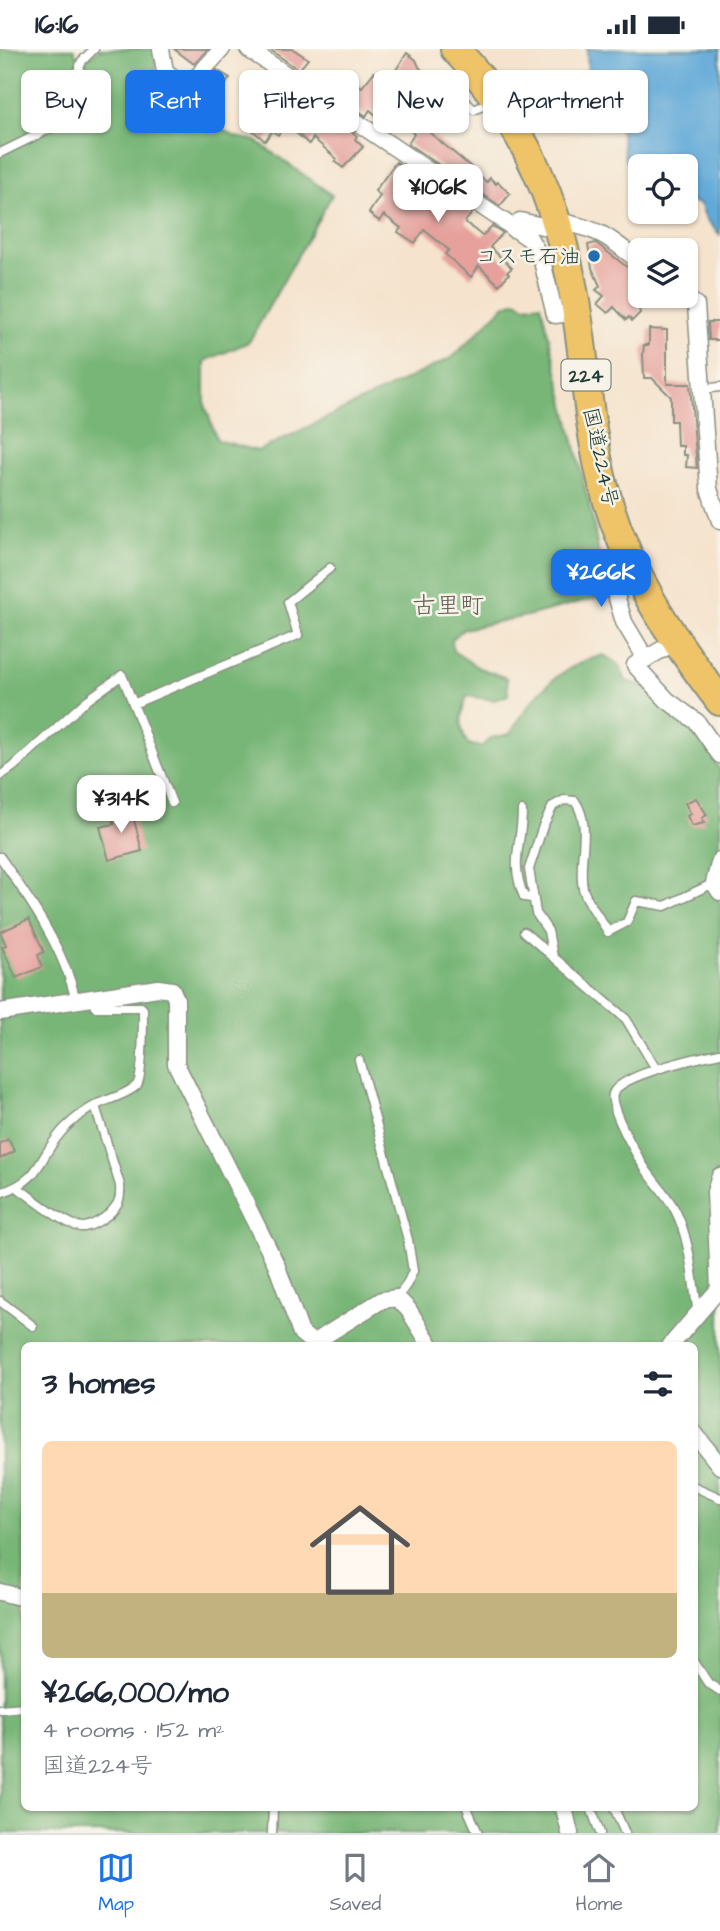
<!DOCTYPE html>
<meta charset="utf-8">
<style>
body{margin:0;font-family:"Architects Daughter","Klee One",sans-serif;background:#f6f6f7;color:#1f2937;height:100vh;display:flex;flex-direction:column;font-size:26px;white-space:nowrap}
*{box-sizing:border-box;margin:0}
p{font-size:23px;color:#747a83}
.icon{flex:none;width:38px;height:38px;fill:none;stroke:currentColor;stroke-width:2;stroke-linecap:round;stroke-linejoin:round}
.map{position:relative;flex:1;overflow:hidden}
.details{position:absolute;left:21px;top:1293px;width:677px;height:469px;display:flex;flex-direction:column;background:#fff;border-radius:10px;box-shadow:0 2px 5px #0004}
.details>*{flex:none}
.top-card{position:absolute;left:21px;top:21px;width:679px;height:63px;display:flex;gap:14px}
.buttons{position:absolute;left:628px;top:105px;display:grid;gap:14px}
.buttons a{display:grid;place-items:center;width:70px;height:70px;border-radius:10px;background:#fff;box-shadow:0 2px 5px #0004;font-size:35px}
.price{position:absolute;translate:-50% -60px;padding:0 16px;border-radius:14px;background:#fff;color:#222;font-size:23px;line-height:46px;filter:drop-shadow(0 2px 4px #0008)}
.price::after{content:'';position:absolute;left:50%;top:42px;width:21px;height:16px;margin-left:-10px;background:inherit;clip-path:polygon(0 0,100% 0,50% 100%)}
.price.current{background:#1a73e8;color:#fff}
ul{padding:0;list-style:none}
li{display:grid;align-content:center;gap:14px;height:371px;padding:0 21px}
li span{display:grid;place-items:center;height:217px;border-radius:10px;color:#555}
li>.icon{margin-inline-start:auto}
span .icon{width:126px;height:126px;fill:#fffc;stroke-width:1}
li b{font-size:30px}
h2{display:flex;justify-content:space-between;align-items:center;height:84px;padding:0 21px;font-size:30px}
.chip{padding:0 24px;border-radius:10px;background:#fff;box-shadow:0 2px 5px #0004;font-size:24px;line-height:63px}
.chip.current{background:#1a73e8;color:#fff}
.status{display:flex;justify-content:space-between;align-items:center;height:49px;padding:0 35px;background:#fff;direction:ltr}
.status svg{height:19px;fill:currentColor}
.dock{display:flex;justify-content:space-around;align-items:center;height:98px;border-top:2px solid #e0e1e3;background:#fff;font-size:19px;color:#747a83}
.dock a{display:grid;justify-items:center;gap:4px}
.dock .current{color:#1a73e8}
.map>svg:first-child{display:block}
.forest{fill:#78b677;stroke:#4c7a56;stroke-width:2;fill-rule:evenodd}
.water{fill:#61a9d8;stroke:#407386;stroke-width:2}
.building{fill:#e6a19c}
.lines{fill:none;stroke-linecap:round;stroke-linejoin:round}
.lane-casing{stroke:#8a9080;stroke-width:11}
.street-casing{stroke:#8a9080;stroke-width:19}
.highway-casing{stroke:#8a9080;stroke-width:32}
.lane{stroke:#fff;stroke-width:8}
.street{stroke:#fff;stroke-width:16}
.highway{stroke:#efc469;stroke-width:28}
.poi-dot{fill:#1f6fb2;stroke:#f7f3e8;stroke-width:2.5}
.labels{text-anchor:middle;stroke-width:5;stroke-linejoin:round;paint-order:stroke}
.shield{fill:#f7f3e8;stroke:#60746a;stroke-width:2}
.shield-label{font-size:19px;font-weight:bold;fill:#1f3d34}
.poi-label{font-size:21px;fill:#1f3d34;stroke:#f7f3e8;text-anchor:end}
.street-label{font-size:21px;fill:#1f3d34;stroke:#f7f3e8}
.quarter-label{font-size:24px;fill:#656058;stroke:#f7f3e8}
</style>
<div class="status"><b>16:16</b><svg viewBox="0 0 49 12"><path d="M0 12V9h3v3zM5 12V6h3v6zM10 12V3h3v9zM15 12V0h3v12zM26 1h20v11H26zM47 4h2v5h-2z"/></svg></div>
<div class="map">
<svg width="720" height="1784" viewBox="0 0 720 1784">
<rect width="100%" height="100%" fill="#f7f3e8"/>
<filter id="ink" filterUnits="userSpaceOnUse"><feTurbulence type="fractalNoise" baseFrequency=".0143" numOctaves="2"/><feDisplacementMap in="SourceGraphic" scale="14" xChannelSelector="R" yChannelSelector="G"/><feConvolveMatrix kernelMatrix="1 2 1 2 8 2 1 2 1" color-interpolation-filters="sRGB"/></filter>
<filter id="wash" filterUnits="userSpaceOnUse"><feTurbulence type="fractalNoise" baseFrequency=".00686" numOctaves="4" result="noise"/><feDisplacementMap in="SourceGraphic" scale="28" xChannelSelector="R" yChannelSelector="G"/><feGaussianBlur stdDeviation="1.57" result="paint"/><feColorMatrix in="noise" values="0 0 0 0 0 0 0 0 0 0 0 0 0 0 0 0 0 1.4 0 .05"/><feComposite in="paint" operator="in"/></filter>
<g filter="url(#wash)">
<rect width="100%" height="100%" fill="#f5e3cd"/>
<!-- forest -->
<path class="forest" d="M0 0H74L76 6 91 7 99 0H161L156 7V21L215 76 236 88 256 92 332 146 249 293 205 312V356L217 391 258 402 453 308 504 257 516 252 526 257 541 255 593 472 604 537 595 549 531 566 464 580 452 590 453 602 479 619 507 629 508 646 494 651 467 647C461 662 458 680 468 695L481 698 491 689 510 685C534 645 557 618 604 606L619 616 626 632 644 637 698 679 720 722V788L711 826 712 842 720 854V1784H0ZM24 1297H695V1759H24Z"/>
<!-- water -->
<path class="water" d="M587 0H720V186L706 170 700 155 686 151V117H640V125L625 111 621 83 609 68 593 55 588 30Z"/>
<g id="blocks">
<!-- building -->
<path class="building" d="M174 0H208L194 15Z
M269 0H293L308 10 299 21Z
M407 4 416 11 419 18 431 31 424 42H409L406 39 401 41 402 43 392 58 394 60 384 73 370 61 366 67 341 50 353 35 356 34 362 38 374 23 388 33Z
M217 21 230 29 215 49 222 53 213 65 189 49Z
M325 22 330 27 333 45 304 24Z
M276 44 303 63 306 59 313 65 317 59 353 84 357 87 355 90 363 98 343 119 335 112 337 110 313 89 309 95 286 75 278 86 272 82 265 92 251 80Z
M421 61 437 76 430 84 471 118 469 120 487 133 490 129 496 135 498 133 510 145 500 157 408 95 414 85 406 77Z
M396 113 423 131 415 141 442 161 452 150 472 164 465 173 482 187 492 177 503 184 490 198 512 219 507 223 509 225 499 236 479 217 471 228 445 205 449 201 424 181 415 194 398 183 401 179 384 166 379 172 369 164 380 147 375 142Z
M596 194 640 228V246L636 250 640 264 632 272 629 268 626 271 614 258 608 264 597 255 604 247 596 241 600 237 592 219 588 196Z
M708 273H720V291H709Z
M649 280 667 281V335H690L697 419 686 418 687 406H683V397H677L676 372H671V348L652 329H644L643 305 644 296H649Z
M696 749 707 766 702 769 704 774 692 777 687 767 691 765 685 754Z
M131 759 142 802 109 811 100 778 114 775 111 764Z
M29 870 44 903 38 906 42 918 16 929 2 898 6 896 0 883Z
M8 1090 15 1102 0 1110V1094Z"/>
</g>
</g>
<g filter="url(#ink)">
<use href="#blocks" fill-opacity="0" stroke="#8a9080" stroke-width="2"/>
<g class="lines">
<defs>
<path id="lane" d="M446 34 474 61 491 53
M0 104 53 78 60 54 71 39 82 12 94 0
M702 340 720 338
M133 655 298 586 288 553 330 519
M0 727 13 718 86 652 122 626 172 754
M522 762C522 796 509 812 524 848L532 849
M0 808C30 851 64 899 76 952
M524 883 626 970 656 1020
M553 908 548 882 536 864 529 820 543 777 553 757 564 751 575 752C593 779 577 810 583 839 585 851 602 872 608 883L627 873 636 852 665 857 714 834
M359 1011 408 1191 413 1222 407 1235 397 1249
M17 1138C31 1148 68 1179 84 1178 92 1177 103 1170 109 1165 119 1155 121 1150 120 1136L95 1057
M0 1144C46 1130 38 1104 67 1077 75 1069 87 1061 98 1055 109 1050 128 1045 137 1036 143 1028 143 974 143 960L141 958H95L93 949
M0 1252 33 1277
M698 1264C692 1230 691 1192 675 1161 666 1144 651 1130 641 1113 634 1101 609 1057 613 1045 618 1026 701 1008 720 1004
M695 1438 720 1449
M695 1614 708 1634 720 1642
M0 1660 24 1658
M467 1759 478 1784
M591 1759 600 1784
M614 1759 625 1784
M272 1784 273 1759"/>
<path id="street" d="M161 0 165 22 187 39 222 0
M248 0 530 190 542 212 555 266 577 263
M558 172C599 180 608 187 640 213
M513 180 520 172 560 181
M684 247 696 256 709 440 720 472
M637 527 614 539 624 573 646 610
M675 593 635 616 667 651 697 673 720 706
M720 811 714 834 720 843
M0 963 158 939 172 941 176 950V1015L276 1215 301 1284 313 1294 382 1251 397 1249 408 1260 431 1297
M670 1297 719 1240 715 1143 720 1127
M695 1385 720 1417
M0 1543 24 1549
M564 1759 570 1784"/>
<path id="highway" d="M455 0C527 76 562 163 577 265 586 323 589 383 604 439 627 523 668 584 720 652"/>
</defs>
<!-- lane casing -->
<use href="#lane" class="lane-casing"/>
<!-- street casing -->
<use href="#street" class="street-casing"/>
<!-- highway casing -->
<use href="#highway" class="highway-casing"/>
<!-- lane -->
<use href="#lane" class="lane"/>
<!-- street -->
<use href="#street" class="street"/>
<!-- highway -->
<use href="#highway" class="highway"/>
</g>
</g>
<!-- markers -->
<circle class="poi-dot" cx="594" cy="207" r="7"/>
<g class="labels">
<!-- shield labels -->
<rect class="shield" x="561.5" y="310.5" width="49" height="31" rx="5"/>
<g class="shield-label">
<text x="586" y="333">224</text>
</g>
<!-- poi labels -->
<g class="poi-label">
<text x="580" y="214">コスモ石油</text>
</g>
<!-- street labels -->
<g class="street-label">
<text transform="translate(601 408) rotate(78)" y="7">国道224号</text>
</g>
<!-- quarter labels -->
<g class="quarter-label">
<text x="448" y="564">古里町</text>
</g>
</g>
</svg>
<div class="buttons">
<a><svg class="icon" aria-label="locate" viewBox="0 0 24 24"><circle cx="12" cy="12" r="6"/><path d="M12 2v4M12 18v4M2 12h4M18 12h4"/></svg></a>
<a><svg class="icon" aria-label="layers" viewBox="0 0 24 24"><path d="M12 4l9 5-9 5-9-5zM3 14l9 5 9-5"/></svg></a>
</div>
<b class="price" style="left:438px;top:175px">¥106K</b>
<b class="price current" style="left:601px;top:560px">¥266K</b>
<b class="price" style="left:121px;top:786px">¥314K</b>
<div class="top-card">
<a class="chip">Buy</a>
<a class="chip current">Rent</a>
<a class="chip">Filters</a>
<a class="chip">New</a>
<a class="chip">Apartment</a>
</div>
<section class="details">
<h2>3 homes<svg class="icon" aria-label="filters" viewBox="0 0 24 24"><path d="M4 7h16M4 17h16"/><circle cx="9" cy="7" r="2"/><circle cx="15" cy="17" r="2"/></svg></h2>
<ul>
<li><span style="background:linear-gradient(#ffd9b3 70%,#c2b280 0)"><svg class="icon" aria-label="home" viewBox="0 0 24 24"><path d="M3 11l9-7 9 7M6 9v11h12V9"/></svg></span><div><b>¥266,000/mo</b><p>4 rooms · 152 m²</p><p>国道224号</p></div></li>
</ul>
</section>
</div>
<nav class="dock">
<a class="current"><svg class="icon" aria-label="map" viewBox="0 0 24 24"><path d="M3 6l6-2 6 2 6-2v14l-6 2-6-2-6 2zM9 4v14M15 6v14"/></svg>Map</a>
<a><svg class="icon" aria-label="saved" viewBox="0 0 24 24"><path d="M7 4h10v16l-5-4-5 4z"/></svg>Saved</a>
<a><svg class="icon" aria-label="home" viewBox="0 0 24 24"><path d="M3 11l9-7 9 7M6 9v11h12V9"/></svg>Home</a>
</nav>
